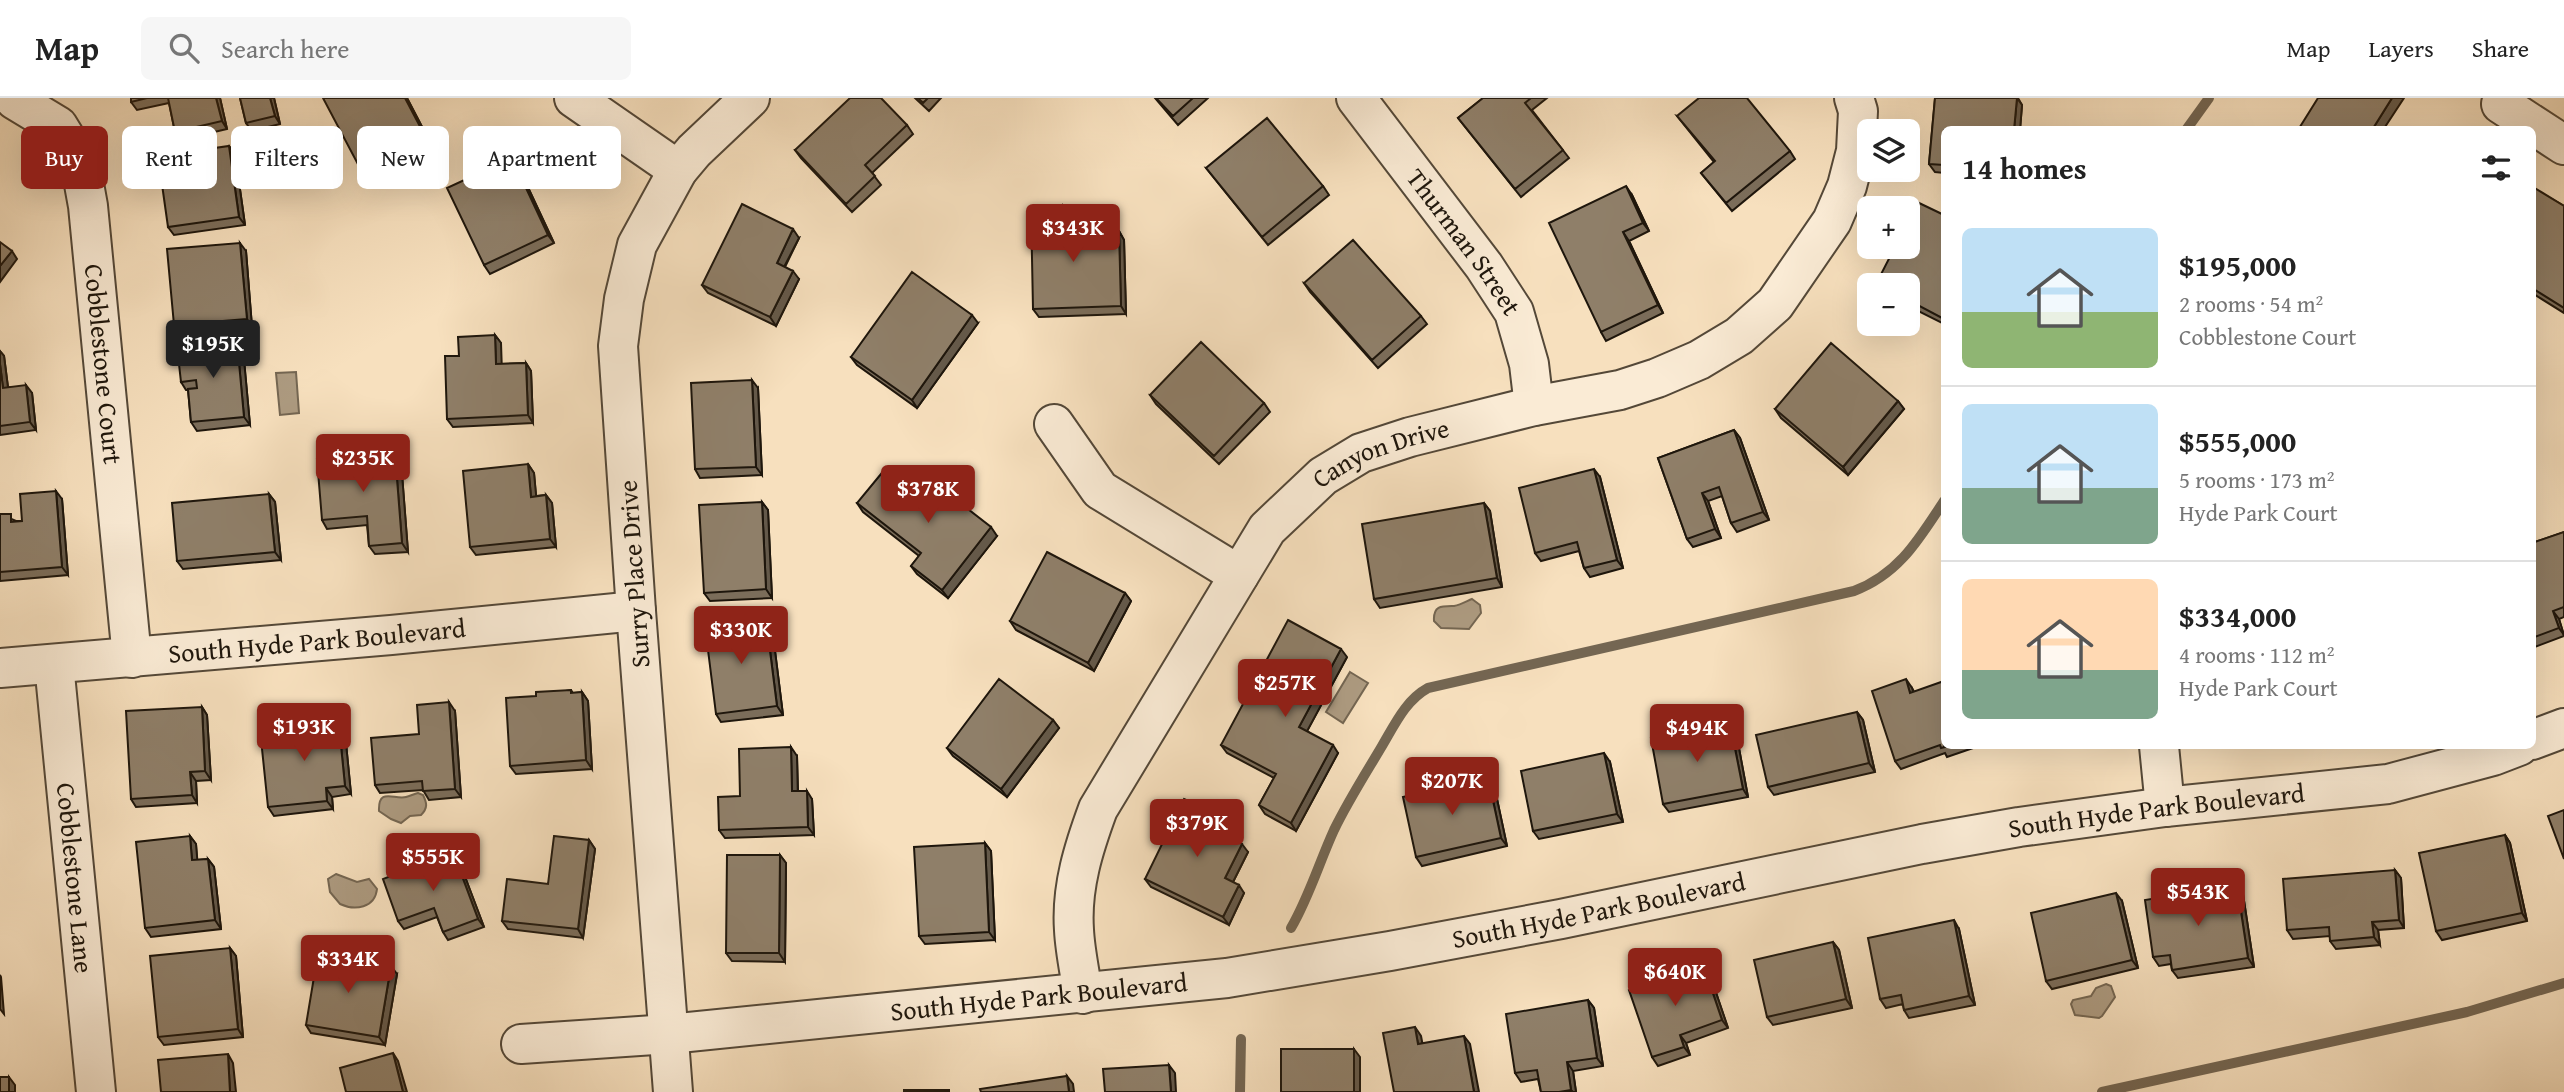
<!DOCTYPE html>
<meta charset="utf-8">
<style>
body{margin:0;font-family:"Gentium Book Plus",serif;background:#f6f6f6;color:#222;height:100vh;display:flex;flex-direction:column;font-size:26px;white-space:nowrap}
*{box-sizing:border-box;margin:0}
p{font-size:23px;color:#767676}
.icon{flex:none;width:38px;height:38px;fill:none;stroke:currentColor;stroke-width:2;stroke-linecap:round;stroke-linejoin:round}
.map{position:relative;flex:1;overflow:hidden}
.sheet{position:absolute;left:1941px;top:28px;width:595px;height:623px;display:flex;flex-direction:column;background:#fff;border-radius:10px;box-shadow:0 7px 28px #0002}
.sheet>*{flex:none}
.hud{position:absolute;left:21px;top:28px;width:665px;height:63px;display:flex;gap:14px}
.buttons{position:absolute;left:1857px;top:21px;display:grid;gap:14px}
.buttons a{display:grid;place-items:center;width:63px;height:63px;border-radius:10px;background:#fff;box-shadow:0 7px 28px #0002;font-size:35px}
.price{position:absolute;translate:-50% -60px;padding:0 16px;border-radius:7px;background:#8f2418;color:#fff;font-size:23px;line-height:46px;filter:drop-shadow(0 2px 4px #0008)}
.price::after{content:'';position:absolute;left:50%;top:42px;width:21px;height:16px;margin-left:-10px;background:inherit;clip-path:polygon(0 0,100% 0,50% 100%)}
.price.on{background:#222;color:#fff}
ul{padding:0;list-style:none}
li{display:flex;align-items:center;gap:21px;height:175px;padding:0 21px}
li+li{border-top:2px solid #e0e0e0}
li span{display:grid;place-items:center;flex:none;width:196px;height:140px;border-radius:10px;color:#555}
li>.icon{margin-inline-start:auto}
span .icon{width:84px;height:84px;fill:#fffc;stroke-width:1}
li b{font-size:30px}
h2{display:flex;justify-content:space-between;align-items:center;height:84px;padding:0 21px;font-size:30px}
.pill{padding:0 24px;border-radius:10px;background:#fff;box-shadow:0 7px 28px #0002;font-size:24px;line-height:63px}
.pill.on{background:#8f2418;color:#fff}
header{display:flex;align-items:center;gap:42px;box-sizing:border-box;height:98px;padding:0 35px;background:#fff;border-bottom:2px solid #e0e0e0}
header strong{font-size:33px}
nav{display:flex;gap:38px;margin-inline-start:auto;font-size:24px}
.search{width:490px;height:63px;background:#f6f6f6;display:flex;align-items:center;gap:18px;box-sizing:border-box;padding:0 24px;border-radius:10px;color:#767676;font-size:26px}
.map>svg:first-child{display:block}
.water{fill:#ad9b81;stroke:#746652;stroke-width:2}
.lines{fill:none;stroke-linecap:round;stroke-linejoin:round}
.stream{stroke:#746652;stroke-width:10}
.minor-casing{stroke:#544838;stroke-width:42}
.minor{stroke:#faebd5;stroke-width:38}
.wall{fill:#7b6d5a;stroke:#1e160c;stroke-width:2}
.shaded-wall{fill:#64594a;stroke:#1e160c;stroke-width:2}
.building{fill:#8f7f69;stroke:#1e160c;stroke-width:2}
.labels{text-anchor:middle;stroke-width:5;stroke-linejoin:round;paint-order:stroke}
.street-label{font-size:26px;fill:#1e160c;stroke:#faebd5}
</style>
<header>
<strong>Map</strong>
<div class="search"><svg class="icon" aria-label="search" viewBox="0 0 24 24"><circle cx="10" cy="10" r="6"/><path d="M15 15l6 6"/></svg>Search here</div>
<nav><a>Map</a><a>Layers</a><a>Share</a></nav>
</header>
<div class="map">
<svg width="2564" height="994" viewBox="0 0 2564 994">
<rect width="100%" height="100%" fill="#f7e0be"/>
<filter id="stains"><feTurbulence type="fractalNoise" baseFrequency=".00286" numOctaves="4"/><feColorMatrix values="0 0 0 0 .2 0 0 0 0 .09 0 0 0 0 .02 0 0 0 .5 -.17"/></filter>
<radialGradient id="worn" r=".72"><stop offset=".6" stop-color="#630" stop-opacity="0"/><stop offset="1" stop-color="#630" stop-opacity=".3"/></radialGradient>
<!-- water -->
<path class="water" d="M296 274 299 315 280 317 276 275Z
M1472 501 1480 507 1481 515 1469 531 1441 530 1434 523C1433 507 1442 508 1454 508 1461 507 1467 503 1472 501Z
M1350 574 1368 585 1343 625 1326 614Z
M418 695 423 697C427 705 428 710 421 717L410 718 401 725 391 721 379 713C378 689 394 702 406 699 410 698 414 696 418 695Z
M336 776 357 784 369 781 377 791C375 810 355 813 340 806L330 794 328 781Z
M2106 886 2111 888 2115 899 2102 918 2099 920 2075 917 2071 906 2073 902 2091 898 2096 890Z"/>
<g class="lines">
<!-- stream -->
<path class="stream" d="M2186 32 2209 0
M1291 830C1309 799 1319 765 1334 732 1348 703 1366 675 1382 648 1395 626 1406 602 1428 590L1854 493C1899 476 1919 441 1944 403
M1240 994 1241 941
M2102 994 2467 914 2564 885"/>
<defs>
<g id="minor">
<path d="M574 0 678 72"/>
<path id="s1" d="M1356 0 1484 168 1514 214 1529 266 1534 308"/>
<path id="s2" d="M15 2 58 28 80 64 88 108 132 560"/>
<path d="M2501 6 2564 47"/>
<path d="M1054 326 1100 392 1239 477"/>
<path id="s3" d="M54 566 96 994"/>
<path id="s4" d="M0 570 391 537 636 513"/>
<path d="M2532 642 2564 630"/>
<path d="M2159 648 2165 709"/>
<path id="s5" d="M1083 896C1080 875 1075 853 1074 832 1071 789 1084 749 1098 711L1267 431 1323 378 1361 355 1410 339 1534 308 1620 292 1657 280 1699 262 1739 238 1775 206 1832 123 1847 88 1856 53 1858 13 1854 0"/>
<path id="s6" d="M521 946 669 936 1227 880 1390 853 1561 821 1922 746 2019 729 2165 709 2388 686 2493 658 2519 648"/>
<path d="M673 994 636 513 618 248 624 201 637 147 678 72 694 53 750 0"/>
</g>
</defs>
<!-- minor casing -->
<use href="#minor" class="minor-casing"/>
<!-- minor -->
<use href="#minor" class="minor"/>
</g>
<!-- wall -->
<path class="wall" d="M131 0H220L227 31 180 42 175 34 169 5 137 12 131 4Z
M240 0H274L280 26 252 33 246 25Z
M407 0 431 46 366 80 361 72Z
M915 0H941L929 13Z
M1155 0H1208L1178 27Z
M1483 0H1547L1532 12 1569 60 1521 99 1458 20Z
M1935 0H2018L2022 7 2020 32H1944V75L1935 74 1929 66Z
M1677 18 1790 53 1795 61 1732 113 1701 75 1714 64Z
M907 27 913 36 872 75 881 87 852 114 801 60 795 52Z
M229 48 235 56 245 127 174 137 168 129Z
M512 60 518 68 554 145 490 176 484 167Z
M1206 70 1323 88 1329 97 1268 147Z
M2532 90 2564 108V215L2532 195Z
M1632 97 1649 133 1629 143 1663 215 1606 243 1601 234Z
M1069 116V135L1119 133 1124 142 1126 216 1039 219 1033 211Z
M1944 117V226L1908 208V187H1877L1876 186Z
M799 140 785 169 799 181 776 228 708 195 702 187Z
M246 153 252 229 180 235 174 227Z
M1304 185 1421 218 1427 226 1378 270 1310 194Z
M978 225 917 310 857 267 851 259Z
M495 237 501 245V266L526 265 531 273 533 325 453 329 447 321 459 258Z
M243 251 250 327 197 333 191 324 188 292H186L181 284Z
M0 253 4 258 8 289 32 295 36 332 0 337Z
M758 290 762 377 700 380 695 371Z
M1150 297 1264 305 1270 314 1219 366 1156 306Z
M1898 303 1904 311 1848 377 1781 320 1775 311Z
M1734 332 1740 340 1769 422 1737 434 1731 425 1722 398 1708 403 1721 440 1693 449 1687 441 1658 360Z
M401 363 408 454 375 456 369 448 367 427 327 431 322 422Z
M528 366 534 375 536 398 546 397 552 405 556 449 476 457 470 449Z
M1600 379 1623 470 1590 479 1584 470 1579 453 1541 463 1535 455Z
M269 396 275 404 281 462 183 471 177 463Z
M907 397 997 438 948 500 917 476 911 468 919 458 863 414 857 405Z
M62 401 68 477 0 483V416L16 423H22Z
M762 404 768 412 772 500 710 503 704 495Z
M1484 405 1490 413 1502 489 1380 510 1374 501Z
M2564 434V519L2559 521 2564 538 2532 550V445Z
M1125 495 1131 503 1094 573 1016 532 1010 523Z
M766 521 772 529 783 617 721 624 716 616Z
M1347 559 1307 633 1338 655 1296 733 1265 716 1259 707 1274 680 1227 655 1221 647Z
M1912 590 1944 648H1979L1947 659 1945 655 1901 671 1895 663Z
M571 592 573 595 582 594 588 603 592 671 516 676 510 668 536 598Z
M202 609 207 617 211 682 196 683 197 705 136 709 131 701Z
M455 613 461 699 429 702 423 692 380 695 375 687 419 636Z
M1857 614 1863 622 1875 674 1774 697 1768 689Z
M338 617 344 625 351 696 332 699 333 711 274 718 268 709 303 637Z
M1053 622 1059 630 1007 699 953 658 947 650Z
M1736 634 1748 699 1669 714 1663 706Z
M797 658 798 693 812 701 814 737 725 740 719 732 740 698Z
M1610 664 1623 724 1539 741 1533 733Z
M1488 679 1494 687 1507 748 1422 768 1416 759Z
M1237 732 1232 741 1248 754 1233 784 1244 795 1229 827 1151 789 1145 781Z
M2505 737 2510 745 2527 823 2442 842 2436 833Z
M190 738 196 746 197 762 208 761 214 769 221 831 151 839 145 830Z
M589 742 595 751 583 840 508 831 502 823 548 786Z
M985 745 991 753 995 842 925 846 919 838Z
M453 754 459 763 484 829 448 842 443 834 437 819 404 831 398 823Z
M780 757 786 765 785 864 732 863 726 855Z
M2395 772 2401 780 2404 830 2378 832 2380 847 2336 851 2330 843V838L2293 841 2287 832Z
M2237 787 2243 796 2254 869 2178 880 2172 872 2171 866 2159 868 2153 859Z
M2122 803 2138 870 2052 891 2046 883Z
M1959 831 1975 907 1909 920 1904 912 1903 906 1886 910 1880 901Z
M1833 844 1839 852 1852 910 1773 927 1767 919Z
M230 850 236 858 243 939 164 947 158 939Z
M1703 866 1709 874 1728 930 1686 945 1690 957 1658 968 1652 959Z
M397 876 385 947 311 935 306 927Z
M1588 902 1594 910 1603 968 1573 973 1576 994H1541L1538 981 1521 984 1515 975Z"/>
<!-- shaded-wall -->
<path class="shaded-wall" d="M216 0H220L227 31 222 23Z
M270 0H274L280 26 275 18Z
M405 0H407L431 46 425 38Z
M2017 0 2022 7 2020 32H2014Z
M2392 0H2404L2383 32H2372Z
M229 48 235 56 245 127 239 119Z
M512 60 518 68 554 145 548 137Z
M1626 88 1632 97 1649 133 1643 125Z
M1063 108 1069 116V144L1063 135Z
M793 131 799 140 782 173 777 165Z
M1119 133 1124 142 1126 216 1121 208Z
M1623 134 1629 143 1663 215 1658 207Z
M240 145 246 153 252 229 247 221Z
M12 153 17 161 0 184V168Z
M793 173 799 181 776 228 770 219Z
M972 217 978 225 917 310 912 302Z
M495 237 501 245 502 275 496 266Z
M237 243 243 251 250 327 244 319Z
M0 253 4 258 9 298 3 290 0 266Z
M526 265 531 273 533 325 528 317Z
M752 282 758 290 762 377 756 369Z
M26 287 32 295 36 332 30 324Z
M1898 303 1904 311 1848 377 1843 369Z
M1734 332 1740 340 1769 422 1763 414Z
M395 355 401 363 408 454 402 445Z
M528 366 534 375 537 407 531 399Z
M1594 371 1600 379 1623 470 1617 462Z
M56 393 62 401 68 477 62 469Z
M1702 395 1708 403 1721 440 1715 431Z
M269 396 275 404 281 462 275 454Z
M546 397 552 405 556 449 550 441Z
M762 404 768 412 772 500 766 491Z
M1484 405 1490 413 1502 489 1497 480Z
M991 429 997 438 948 500 942 492Z
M1125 495 1131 503 1094 573 1088 565Z
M2553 513 2559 521 2564 537 2559 530Z
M766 521 772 529 783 617 777 608Z
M1341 551 1347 559 1305 637 1299 629Z
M1906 581 1912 590 1916 603 1910 595Z
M582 594 588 603 592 671 586 662Z
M449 604 455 613 461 699 455 691Z
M202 609 207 617 211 682 205 673Z
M1857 614 1863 622 1875 674 1869 665Z
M338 617 344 625 351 696 345 688Z
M1053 622 1059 630 1007 699 1001 691Z
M1730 625 1736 634 1748 699 1743 691Z
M1333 647 1338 655 1296 733 1291 725Z
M791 649 797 658 798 702 792 693Z
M1604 655 1610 664 1623 724 1617 716Z
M190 674 196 683 197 705 192 697Z
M1488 679 1494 687 1507 748 1501 740Z
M326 690 332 699 333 711 327 703Z
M807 693 812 701 814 737 808 729Z
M1231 724 1237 732 1230 745 1224 737Z
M2505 737 2510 745 2527 823 2522 815Z
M190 738 196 746 198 770 192 762Z
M589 742 595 751 583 840 578 831Z
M985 745 991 753 995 842 989 834Z
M1242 746 1248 754 1231 788 1225 780Z
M453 754 459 763 484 829 478 821Z
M780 757 786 765 785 864 779 855Z
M208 761 214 769 221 831 215 822Z
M2395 772 2401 780 2404 830 2399 822Z
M1239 787 1244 795 1229 827 1223 819Z
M2237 787 2243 796 2254 869 2248 860Z
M2116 795 2122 803 2138 870 2132 862Z
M1954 822 1959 831 1975 907 1969 898Z
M2372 824 2378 832 2380 847 2374 839Z
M1833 844 1839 852 1852 910 1846 901Z
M230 850 236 858 243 939 238 931Z
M1703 866 1709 874 1728 930 1722 922Z
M391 868 397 876 385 947 379 939Z
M0 877 1 879 4 916 0 911Z
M1588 902 1594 910 1603 968 1597 960Z
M1415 929 1421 938 1424 954 1418 946Z
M1680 937 1686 945 1690 957 1684 949Z
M1464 938 1470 946 1479 994H1474Z
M1354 951 1360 959V994H1354Z
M393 955 398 963 407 994H403Z
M228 956 233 965 236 994H230Z
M1567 964 1573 973 1576 994H1573L1571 992Z
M1169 967 1175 975 1176 994H1171Z
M1067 978 1073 986 1074 994H1069Z
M9 979 15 987V994H9Z"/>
<!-- building -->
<path class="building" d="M131 0H147L131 4Z
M168 0H216L222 23 175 34Z
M240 0H270L275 18 246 25Z
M323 0H405L425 38 361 72Z
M850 0H881L907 27 865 67 875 78 846 106 795 52Z
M918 0H928L923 5Z
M1156 0H1193L1173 18Z
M1483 0H1531L1525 5 1563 52 1515 91 1458 20Z
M1699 0H1747L1790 53 1726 105 1701 75 1715 63 1677 18Z
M1935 0H2017L2014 32H1944V67L1929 66Z
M2318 0H2392L2372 32H2298Z
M1267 20 1323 88 1262 139 1206 70Z
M229 48 239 119 168 129 158 58Z
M512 60 548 137 484 167 447 90Z
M1626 88 1643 125 1623 134 1658 207 1601 234 1549 125Z
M2533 89 2564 108V210L2532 190Z
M1917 104 1944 117V221L1908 202V187H1878L1876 186 1895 149H1908V123Z
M742 106 793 131 777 165 793 173 770 219 702 187Z
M1063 108V135L1119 133 1121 208 1033 211 1031 109Z
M1353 142 1421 218 1372 262 1304 185Z
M0 144 12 153 0 168Z
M240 145 247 221 174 227 167 151Z
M912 174 972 217 912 302 851 259Z
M495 237 496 266 526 265 528 317 447 321 445 258H459L458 239Z
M237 243 244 319 191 324 188 291 197 290 196 282 181 284 177 248Z
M1201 244 1264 305 1214 358 1150 297Z
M1831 245 1898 303 1843 369 1775 311Z
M0 266 3 290 26 287 30 324 0 328Z
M752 282 756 369 695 371 691 285Z
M1734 332 1763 414 1731 425 1719 389 1702 395 1715 431 1687 441 1658 360Z
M395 355 402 445 369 448 367 418 322 422 317 361Z
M528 366 531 399 546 397 550 441 470 449 463 373Z
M1594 371 1617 462 1584 470 1577 444 1535 455 1519 390Z
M881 376 907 397 923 376 991 429 942 492 911 468 921 455 857 405Z
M56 393 62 469 0 474V416H11V424L22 423 20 396Z
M269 396 275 454 177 463 172 405Z
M762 404 766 491 704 495 699 407Z
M1484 405 1497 480 1374 501 1362 426Z
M2564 434V509L2553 513 2559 530 2532 540V445Z
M1047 454 1125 495 1088 565 1010 523Z
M766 521 777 608 716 616 705 528Z
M1288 522 1341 551 1299 629 1333 647 1291 725 1259 707 1276 676 1221 647Z
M999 581 1053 622 1001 691 947 650Z
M1906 581 1910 595 1944 583V648H1949L1941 650 1940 647 1895 663 1872 593Z
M571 592V595L582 594 586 662 510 668 506 600 536 598V594Z
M449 604 455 691 423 693 422 683 375 687 371 640 419 636 417 607Z
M202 609 205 673 190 674 192 697 131 701 126 613Z
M1857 614 1869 665 1768 689 1756 637Z
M338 617 345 688 326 690 327 703 268 709 261 641 303 637 302 621Z
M1730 625 1743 691 1663 706 1651 640Z
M791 649 792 693H807L808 729 719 732 718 699 740 698 739 651Z
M1604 655 1617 716 1533 733 1521 673Z
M1488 679 1501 740 1416 759 1403 699Z
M1184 701 1231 724 1224 737 1242 746 1225 780 1239 787 1223 819 1145 781Z
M2564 712V761L2548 718Z
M2505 737 2522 815 2436 833 2419 755Z
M190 738 192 762 208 761 215 822 145 830 136 744Z
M554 738 589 742 578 831 502 823 507 781 548 786Z
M985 745 989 834 919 838 914 749Z
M453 754 478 821 443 834 434 810 398 823 383 781Z
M727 757H780L779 855H726Z
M2395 772 2399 822 2372 824 2374 839 2330 843 2329 829 2287 832 2283 781Z
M2237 787 2248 860 2172 872 2170 857 2153 859 2145 802Z
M2116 795 2132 862 2046 883 2031 815Z
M1954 822 1969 898 1904 912 1901 897 1880 901 1868 840Z
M1833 844 1846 901 1767 919 1754 862Z
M230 850 238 931 158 939 150 858Z
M318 855 391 868 379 939 306 927Z
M1703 866 1722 922 1680 937 1684 949 1652 959 1629 892Z
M1588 902 1597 960 1567 964 1571 992 1559 994H1541L1537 972 1515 975 1506 916Z
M1415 929 1418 946 1464 938 1474 994H1394L1383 935Z
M1281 951H1354V994H1281Z
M393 955 403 994H346L340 970Z
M228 956 230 994H161L158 962Z
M1169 967 1171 994H1105L1103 971Z
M1067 978 1069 994H981L980 991Z
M0 979H9V994H0Z
M904 992H949V994H904Z"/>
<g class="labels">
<!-- street labels -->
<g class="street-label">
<text dy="9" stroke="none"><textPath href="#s1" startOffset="180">Thurman Street</textPath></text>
<text dy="9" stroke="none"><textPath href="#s2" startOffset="296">Cobblestone Court</textPath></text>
<text dy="9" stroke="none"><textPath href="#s5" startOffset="656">Canyon Drive</textPath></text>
<text transform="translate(634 476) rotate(-94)" y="9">Surry Place Drive</text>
<text dy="9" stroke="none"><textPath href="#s4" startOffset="318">South Hyde Park Boulevard</textPath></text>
<text dy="9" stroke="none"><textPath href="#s6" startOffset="1654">South Hyde Park Boulevard</textPath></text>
<text dy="9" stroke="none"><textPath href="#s3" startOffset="215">Cobblestone Lane</textPath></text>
<text dy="9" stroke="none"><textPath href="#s6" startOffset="1087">South Hyde Park Boulevard</textPath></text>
<text dy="9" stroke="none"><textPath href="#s6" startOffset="520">South Hyde Park Boulevard</textPath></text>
</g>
</g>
<rect width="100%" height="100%" filter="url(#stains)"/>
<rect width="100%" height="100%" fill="url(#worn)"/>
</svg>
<div class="buttons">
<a><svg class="icon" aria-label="layers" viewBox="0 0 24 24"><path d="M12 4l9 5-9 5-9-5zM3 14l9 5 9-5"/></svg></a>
<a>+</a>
<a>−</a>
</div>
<b class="price" style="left:1073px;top:166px">$343K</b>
<b class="price on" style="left:213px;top:282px">$195K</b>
<b class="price" style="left:363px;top:396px">$235K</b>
<b class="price" style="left:928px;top:427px">$378K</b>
<b class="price" style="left:741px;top:568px">$330K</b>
<b class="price" style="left:1285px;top:621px">$257K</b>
<b class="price" style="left:304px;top:665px">$193K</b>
<b class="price" style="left:1697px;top:666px">$494K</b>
<b class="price" style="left:1452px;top:719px">$207K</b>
<b class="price" style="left:1197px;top:761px">$379K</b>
<b class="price" style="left:433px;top:795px">$555K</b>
<b class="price" style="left:2198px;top:830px">$543K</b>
<b class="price" style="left:348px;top:897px">$334K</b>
<b class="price" style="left:1675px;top:910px">$640K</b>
<div class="hud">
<a class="pill on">Buy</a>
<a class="pill">Rent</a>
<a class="pill">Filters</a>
<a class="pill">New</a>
<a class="pill">Apartment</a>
</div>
<section class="sheet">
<h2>14 homes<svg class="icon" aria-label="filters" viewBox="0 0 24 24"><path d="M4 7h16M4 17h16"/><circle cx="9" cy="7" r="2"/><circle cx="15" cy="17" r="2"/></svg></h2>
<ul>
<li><span style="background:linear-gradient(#bfe0f5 60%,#8fb573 0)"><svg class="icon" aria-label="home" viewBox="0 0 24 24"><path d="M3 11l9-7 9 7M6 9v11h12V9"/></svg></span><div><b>$195,000</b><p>2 rooms · 54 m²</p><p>Cobblestone Court</p></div></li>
<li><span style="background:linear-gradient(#bfe0f5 60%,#7fa58c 0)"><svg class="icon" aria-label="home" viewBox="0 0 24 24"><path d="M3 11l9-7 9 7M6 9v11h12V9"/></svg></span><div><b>$555,000</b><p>5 rooms · 173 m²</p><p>Hyde Park Court</p></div></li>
<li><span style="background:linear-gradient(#ffd9b3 65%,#7fa58c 0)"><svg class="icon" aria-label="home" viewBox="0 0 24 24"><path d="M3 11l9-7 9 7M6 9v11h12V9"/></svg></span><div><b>$334,000</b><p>4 rooms · 112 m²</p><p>Hyde Park Court</p></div></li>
</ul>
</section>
</div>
